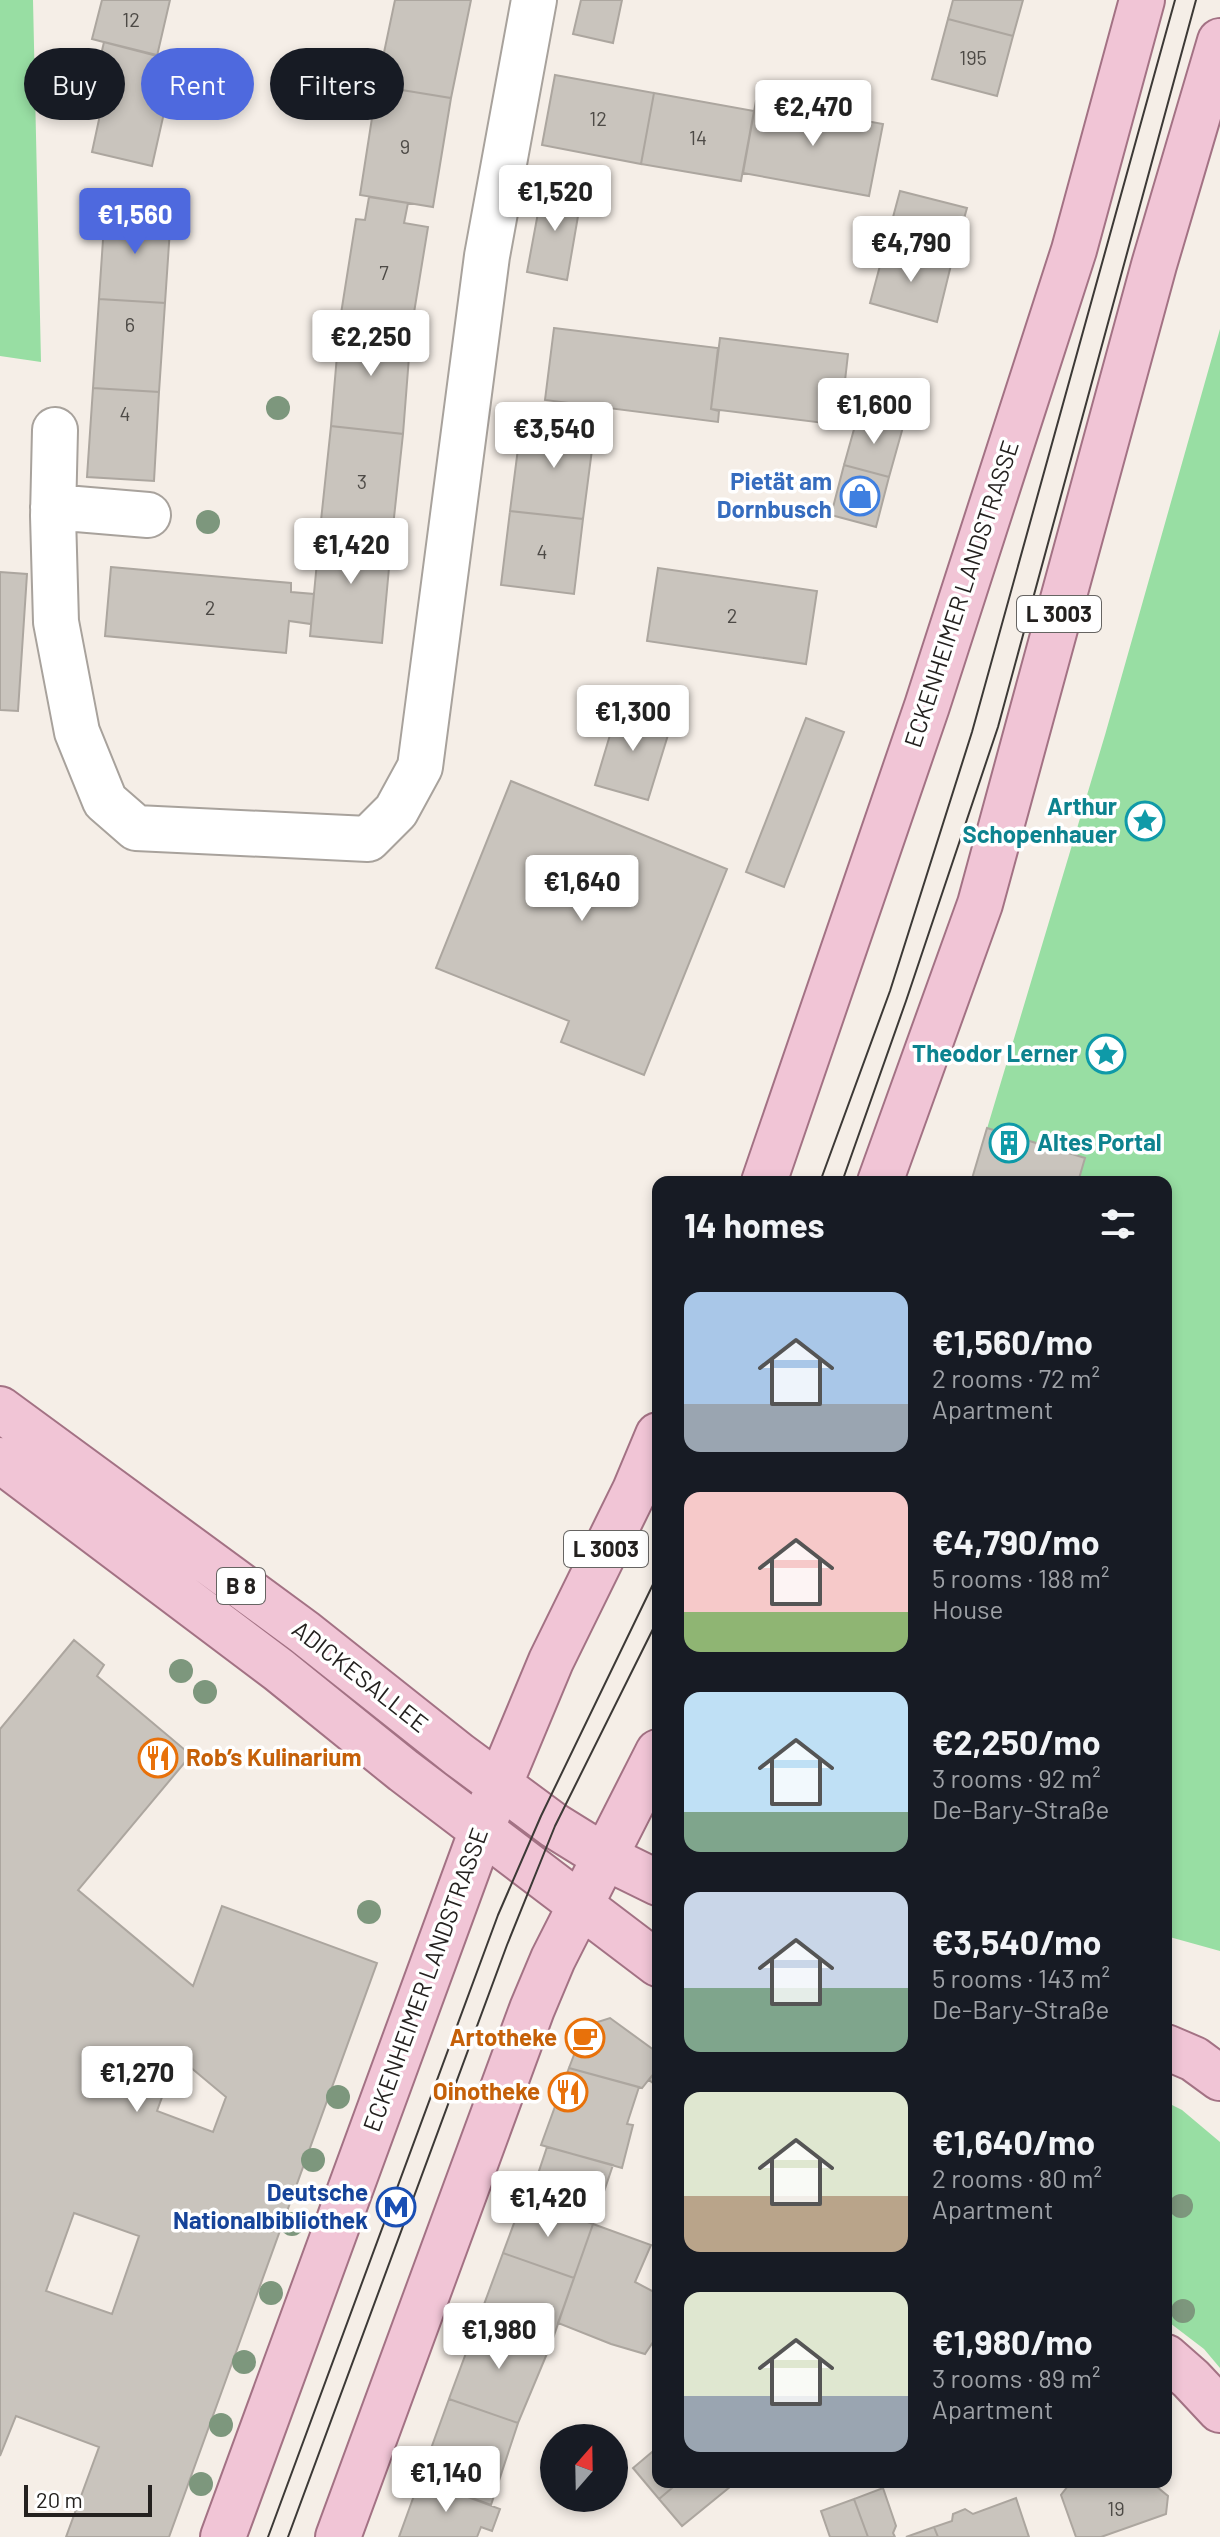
<!DOCTYPE html>
<meta charset="utf-8">
<style>
body{margin:0;font-family:Barlow,sans-serif;background:#242831;color:#f1f3f6;height:100vh;display:flex;flex-direction:column;font-size:30px;white-space:nowrap}
*{box-sizing:border-box;margin:0}
p{font-size:26px;color:#9ea1a6}
.icon{flex:none;width:44px;height:44px;fill:none;stroke:currentColor;stroke-width:2;stroke-linecap:round;stroke-linejoin:round}
.map{position:relative;flex:1;overflow:hidden}
.side{position:absolute;left:652px;top:1176px;width:520px;height:1312px;display:flex;flex-direction:column;background:#171b24;border-radius:16px;box-shadow:0 4px 12px #0003}
.side>*{flex:none}
.top-card{position:absolute;left:24px;top:48px;width:508px;height:72px;display:flex;gap:16px}
.needle{width:52px;rotate:20deg}
.tools{position:absolute;left:540px;top:2424px;display:grid;gap:16px}
.tools a{display:grid;place-items:center;width:88px;height:88px;border-radius:50%;background:#171b24;box-shadow:0 4px 12px #0003;font-size:40px}
.scale{position:absolute;left:24px;bottom:20px;width:128px;box-sizing:border-box;padding-left:8px;border:4px solid #24211f;border-top:0;font-size:22px;line-height:28px;white-space:nowrap;color:#24211f;-webkit-text-stroke:6px #fff;paint-order:stroke}
.price{position:absolute;translate:-50% -68px;padding:0 18px;border-radius:8px;background:#fff;color:#222;font-size:26px;line-height:52px;filter:drop-shadow(0 2px 4px #0008)}
.price::after{content:'';position:absolute;left:50%;top:48px;width:24px;height:18px;margin-left:-12px;background:inherit;clip-path:polygon(0 0,100% 0,50% 100%)}
.price.current{background:#4e69de;color:#fff}
ul{padding:0;list-style:none}
li{display:flex;align-items:center;gap:24px;height:200px;padding:0 32px}
li span{display:grid;place-items:center;flex:none;width:224px;height:160px;border-radius:16px;color:#555}
li>.icon{margin-inline-start:auto}
span .icon{width:96px;height:96px;fill:#fffc;stroke-width:1}
li b{font-size:34px}
h2{display:flex;justify-content:space-between;align-items:center;height:96px;padding:0 32px;font-size:34px}
.chip{padding:0 28px;border-radius:36px;background:#171b24;box-shadow:0 4px 12px #0003;font-size:28px;line-height:72px}
.chip.current{background:#4e69de;color:#fff}
.map>svg:first-child{display:block}
.green{fill:#98dea3}
.building{fill:#c9c4bd;stroke:#aca69f;stroke-width:2;fill-rule:evenodd}
.lines{fill:none;stroke-linecap:round;stroke-linejoin:round}
.minor-casing{stroke:#a8a29c;stroke-width:48}
.major-casing{stroke:#a37284;stroke-width:48}
.minor{stroke:#fff;stroke-width:44}
.major{stroke:#f1c5d6;stroke-width:44}
.tram{stroke:#3c3936;stroke-width:2}
.tree{fill:#7d977d}
.labels{text-anchor:middle;stroke-width:7;stroke-linejoin:round;paint-order:stroke}
.number-label{font-size:20px;fill:#4d4a46}
.shield{fill:#fff;stroke:#666462;stroke-width:2}
.shield-label{font-size:22px;font-weight:bold;fill:#24211f}
.shop-label{font-size:24px;font-weight:bold;fill:#366cbe;stroke:#fff;text-anchor:end}
.street-label{font-size:24px;fill:#24211f;stroke:#fff}
.culture-label{font-size:24px;font-weight:bold;fill:#0d838f;stroke:#fff;text-anchor:end}
.food-label{font-size:24px;font-weight:bold;fill:#c56008;stroke:#fff;text-anchor:end}
.transit-label{font-size:24px;font-weight:bold;fill:#164399;stroke:#fff;text-anchor:end}
</style>
<div class="map">
<svg width="1220" height="2537" viewBox="0 0 1220 2537">
<rect width="100%" height="100%" fill="#f5eee7"/>
<!-- green -->
<path class="green" d="M0 0H33L41 362 0 356Z
M1220 329V1951L1166 1936V1182H971L1105 735Z
M1166 2102 1182 2110 1220 2142V2368L1204 2349 1166 2320Z"/>
<!-- building -->
<path class="building" d="M102 0H170L157 56 92 39Z
M395 0H471L451 98 377 86Z
M581 0H622L613 43 573 34Z
M953 0H1023L1013 36 948 19Z
M948 19 1013 36 997 96 932 79Z
M104 42 165 57 155 102 166 104 152 166 92 152 103 101 91 98Z
M555 75 654 93 641 164 542 145Z
M377 86 451 98 433 207 360 195Z
M654 93 754 111 741 181 641 164Z
M756 101 883 124 869 196 743 173Z
M543 186 582 193 567 280 527 272Z
M900 191 967 208 951 265 885 247Z
M369 197 408 203 404 223 428 227 411 331 340 320 356 219 365 220Z
M105 210 171 214 165 303 99 299Z
M885 247 951 265 937 322 870 303Z
M99 299 165 303 159 392 93 388Z
M340 320 411 331 403 434 331 426Z
M554 328 718 348 711 409 719 411 718 422 545 400Z
M720 338 848 354 840 425 711 409Z
M93 388 159 392 154 481 87 477Z
M560 403 582 405 578 441 593 442 583 519 510 511 520 433 556 438Z
M858 415 903 427 889 477 844 465Z
M331 426 403 434 392 536 320 530Z
M844 465 889 477 876 527 831 515Z
M510 511 583 519 574 594 501 585Z
M320 530 392 536 382 643 310 636Z
M111 567 291 583V592L314 594 311 624 289 621 286 653 105 636Z
M658 568 817 591 806 664 647 641Z
M0 572 27 574 18 711 0 710Z
M619 705 672 722 648 800 595 785Z
M806 718 844 732 784 887 746 872Z
M511 781 727 869 644 1075 561 1042 569 1021 436 968Z
M987 1128 1085 1158 1078 1182H971Z
M74 1640 104 1665 97 1676 191 1755 78 1890 193 1986 222 1906 377 1963 169 2537H66L99 2447 16 2416 0 2456V1729ZM177 2056 226 2097 213 2132 157 2111ZM74 2213 139 2236 112 2314 46 2291Z
M610 2018 658 2053V2068L642 2088 569 2068 585 2026Z
M569 2068 639 2087 627 2124 633 2125 622 2168 541 2145Z
M658 2068V2087L649 2080Z
M547 2147 613 2165 593 2224 529 2201Z
M523 2199 593 2224 574 2278 503 2253Z
M593 2224 651 2245 635 2282 658 2294V2327L653 2342 645 2354 611 2344 558 2323Z
M503 2253 574 2278 551 2344 479 2318Z
M479 2318 551 2344 518 2423 449 2399Z
M449 2399 518 2423 491 2505 420 2479Z
M658 2447V2482H679L659 2499 633 2468Z
M420 2479 500 2509 492 2531 481 2527 477 2537H399Z
M679 2482H736L682 2526 659 2499Z
M1071 2482H1151L1168 2496 1166 2514 1101 2537H1076L1061 2495Z
M883 2488 896 2526 893 2533 895 2537H868L854 2499Z
M1016 2498 1029 2537H938L934 2527 952 2521 953 2514 965 2509 973 2514Z
M854 2499 868 2537H830L821 2511Z
M934 2527 938 2537H906Z"/>
<g class="lines">
<defs>
<path id="minor" d="M55 430 53 516 56 622 77 732 105 801 136 828 368 839 396 811 420 767 487 256 534 0
M53 507 148 515"/>
<path id="major" d="M764 1182 927 706 1074 250 1142 0
M880 1182 980 904 1154 265 1220 41
M0 1409 304 1632 459 1755 555 1826 605 1857 658 1883
M0 1460 279 1670 404 1771 658 1964
M1166 2047 1194 2059 1220 2078
M1166 2357 1191 2379 1220 2410
M223 2537 491 1805 551 1661 635 1490 658 1435
M338 2537 532 2009 553 1959 658 1752"/>
</defs>
<!-- minor casing -->
<use href="#minor" class="minor-casing"/>
<!-- major casing -->
<use href="#major" class="major-casing"/>
<!-- minor -->
<use href="#minor" class="minor"/>
<!-- major -->
<use href="#major" class="major"/>
<!-- tram -->
<path class="tram" d="M820 1182 890 991 972 732 1175 0
M842 1182 906 1001 998 727 1196 0
M268 2537 498 1915 541 1816 658 1574
M288 2537 507 1945 555 1826 658 1619"/>
</g>
<!-- trees -->
<g class="tree">
<circle cx="278" cy="408" r="12"/>
<circle cx="208" cy="522" r="12"/>
<circle cx="181" cy="1671" r="12"/>
<circle cx="205" cy="1692" r="12"/>
<circle cx="369" cy="1912" r="12"/>
<circle cx="338" cy="2097" r="12"/>
<circle cx="313" cy="2160" r="12"/>
<circle cx="1181" cy="2206" r="12"/>
<circle cx="292" cy="2224" r="12"/>
<circle cx="271" cy="2293" r="12"/>
<circle cx="1183" cy="2311" r="12"/>
<circle cx="244" cy="2362" r="12"/>
<circle cx="221" cy="2425" r="12"/>
<circle cx="201" cy="2484" r="12"/>
</g>
<!-- icons -->
<defs>
<symbol id="shop-ring" viewBox="-11 -11 22 22"><circle r="9.5" fill="#fff" stroke="#3f7fe0" stroke-width="1.5"/><path d="M-5-2.5h2.3a2.7 3.5 0 0 1 5.4 0H5L5.5 6h-11ZM-1.5-2.5h3a1.5 2.3 0 0 0-3 0Z" fill="#3f7fe0"/></symbol>
<symbol id="sight-ring" viewBox="-11 -11 22 22"><circle r="9.5" fill="#fff" stroke="#0f9aa8" stroke-width="1.5"/><path d="M0-6L1.8-2.2L6-1.7L2.9 1.2L3.7 5.4L0 3.3L-3.7 5.4L-2.9 1.2L-6-1.7L-1.8-2.2Z" fill="#0f9aa8"/></symbol>
<symbol id="building-ring" viewBox="-11 -11 22 22"><circle r="9.5" fill="#fff" stroke="#0f9aa8" stroke-width="1.5"/><path d="M-4-6H4V6H1V3H-1V6H-4ZM-2.5-4.3h1.7v1.8h-1.7ZM.8-4.3h1.7v1.8H.8ZM-2.5-1h1.7V.8h-1.7ZM.8-1h1.7V.8H.8Z" fill="#0f9aa8"/></symbol>
<symbol id="restaurant-ring" viewBox="-11 -11 22 22"><circle r="9.5" fill="#fff" stroke="#e8710a" stroke-width="1.5"/><path d="M-5-6h1v4h1v-4h1v4h1v-4h1v5L-1.5 .5V6h-2V.5L-5-1ZM5-6V6H3V1.5H1.5Q1.5-4 5-6Z" fill="#e8710a"/></symbol>
<symbol id="cafe-ring" viewBox="-11 -11 22 22"><circle r="9.5" fill="#fff" stroke="#e8710a" stroke-width="1.5"/><path d="M-5.5-4.5H6V0H3Q3 3.5 0 3.5H-2.5Q-5.5 3.5-5.5 0ZM3-3.2v2h1.7v-2ZM-6 4.5H4V6H-6Z" fill="#e8710a"/></symbol>
<symbol id="metro-ring" viewBox="-11 -11 22 22"><circle r="9.5" fill="#fff" stroke="#1a4fb4" stroke-width="1.5"/><path d="M-5.5 5V-5H-3L0 0L3-5H5.5V5H3V-.5L0 4L-3-.5V5Z" fill="#1a4fb4"/></symbol>
</defs>
<g fill-rule="evenodd">
<use href="#shop-ring" x="838" y="474" width="44" height="44"/>
<use href="#sight-ring" x="1123" y="799" width="44" height="44"/>
<use href="#sight-ring" x="1084" y="1032" width="44" height="44"/>
<use href="#building-ring" x="987" y="1121" width="44" height="44"/>
<use href="#restaurant-ring" x="136" y="1736" width="44" height="44"/>
<use href="#cafe-ring" x="563" y="2016" width="44" height="44"/>
<use href="#restaurant-ring" x="546" y="2070" width="44" height="44"/>
<use href="#metro-ring" x="374" y="2185" width="44" height="44"/>
</g>
<g class="labels">
<!-- number labels -->
<g class="number-label">
<text x="131" y="27">12</text>
<text x="973" y="65">195</text>
<text x="598" y="126">12</text>
<text x="698" y="145">14</text>
<text x="405" y="154">9</text>
<text x="384" y="280">7</text>
<text x="130" y="332">6</text>
<text x="125" y="421">4</text>
<text x="362" y="489">3</text>
<text x="542" y="559">4</text>
<text x="210" y="615">2</text>
<text x="732" y="623">2</text>
<text x="1116" y="2516">19</text>
</g>
<!-- shield labels -->
<g class="shield">
<rect x="1017" y="596" width="84" height="36" rx="6"/>
<rect x="564" y="1531" width="84" height="36" rx="6"/>
<rect x="217" y="1568" width="48" height="36" rx="6"/>
</g>
<g class="shield-label">
<text x="1059" y="622">L 3003</text>
<text x="606" y="1557">L 3003</text>
<text x="241" y="1594">B 8</text>
</g>
<!-- shop labels -->
<g class="shop-label">
<text x="832" y="490">Pietät am<tspan x="832" dy="28">Dornbusch</tspan></text>
</g>
<!-- street labels -->
<g class="street-label">
<text transform="translate(962 594) rotate(-72)" y="8">ECKENHEIMER LANDSTRASSE</text>
<text transform="translate(360 1677) rotate(38)" y="8">ADICKESALLEE</text>
<text transform="translate(426 1980) rotate(-70)" y="8">ECKENHEIMER LANDSTRASSE</text>
</g>
<!-- culture labels -->
<g class="culture-label">
<text x="1117" y="815">Arthur<tspan x="1117" dy="28">Schopenhauer</tspan></text>
<text x="1078" y="1062">Theodor Lerner</text>
<text x="1037" y="1151" text-anchor="start">Altes Portal</text>
</g>
<!-- food labels -->
<g class="food-label">
<text x="186" y="1766" text-anchor="start">Rob’s Kulinarium</text>
<text x="557" y="2046">Artotheke</text>
<text x="540" y="2100">Oinotheke</text>
</g>
<!-- transit labels -->
<g class="transit-label">
<text x="368" y="2201">Deutsche<tspan x="368" dy="28">Nationalbibliothek</tspan></text>
</g>
</g>
</svg>
<div class="tools">
<a><svg class="needle" viewBox="-14 -14 28 28"><path d="M0-13l5 13h-10z" fill="#e53935"/><path d="M0 13l5-13h-10z" fill="#9ea1a6"/></svg></a>
</div>
<div class="scale">20 m</div>
<b class="price" style="left:813px;top:148px">€2,470</b>
<b class="price" style="left:555px;top:233px">€1,520</b>
<b class="price current" style="left:135px;top:256px">€1,560</b>
<b class="price" style="left:911px;top:284px">€4,790</b>
<b class="price" style="left:371px;top:378px">€2,250</b>
<b class="price" style="left:874px;top:446px">€1,600</b>
<b class="price" style="left:554px;top:470px">€3,540</b>
<b class="price" style="left:351px;top:586px">€1,420</b>
<b class="price" style="left:633px;top:753px">€1,300</b>
<b class="price" style="left:582px;top:923px">€1,640</b>
<b class="price" style="left:137px;top:2114px">€1,270</b>
<b class="price" style="left:548px;top:2239px">€1,420</b>
<b class="price" style="left:499px;top:2371px">€1,980</b>
<b class="price" style="left:446px;top:2514px">€1,140</b>
<div class="top-card">
<a class="chip">Buy</a>
<a class="chip current">Rent</a>
<a class="chip">Filters</a>
</div>
<section class="side">
<h2>14 homes<svg class="icon" aria-label="filters" viewBox="0 0 24 24"><path d="M4 7h16M4 17h16"/><circle cx="9" cy="7" r="2"/><circle cx="15" cy="17" r="2"/></svg></h2>
<ul>
<li><span style="background:linear-gradient(#a9c7e8 70%,#9aa5b1 0)"><svg class="icon" aria-label="home" viewBox="0 0 24 24"><path d="M3 11l9-7 9 7M6 9v11h12V9"/></svg></span><div><b>€1,560/mo</b><p>2 rooms · 72 m²</p><p>Apartment</p></div></li>
<li><span style="background:linear-gradient(#f6c9c9 75%,#8fb573 0)"><svg class="icon" aria-label="home" viewBox="0 0 24 24"><path d="M3 11l9-7 9 7M6 9v11h12V9"/></svg></span><div><b>€4,790/mo</b><p>5 rooms · 188 m²</p><p>House</p></div></li>
<li><span style="background:linear-gradient(#bfe0f5 75%,#7fa58c 0)"><svg class="icon" aria-label="home" viewBox="0 0 24 24"><path d="M3 11l9-7 9 7M6 9v11h12V9"/></svg></span><div><b>€2,250/mo</b><p>3 rooms · 92 m²</p><p>De-Bary-Straße</p></div></li>
<li><span style="background:linear-gradient(#c9d6e8 60%,#7fa58c 0)"><svg class="icon" aria-label="home" viewBox="0 0 24 24"><path d="M3 11l9-7 9 7M6 9v11h12V9"/></svg></span><div><b>€3,540/mo</b><p>5 rooms · 143 m²</p><p>De-Bary-Straße</p></div></li>
<li><span style="background:linear-gradient(#dfe7d0 65%,#b9a48a 0)"><svg class="icon" aria-label="home" viewBox="0 0 24 24"><path d="M3 11l9-7 9 7M6 9v11h12V9"/></svg></span><div><b>€1,640/mo</b><p>2 rooms · 80 m²</p><p>Apartment</p></div></li>
<li><span style="background:linear-gradient(#dfe7d0 65%,#9aa5b1 0)"><svg class="icon" aria-label="home" viewBox="0 0 24 24"><path d="M3 11l9-7 9 7M6 9v11h12V9"/></svg></span><div><b>€1,980/mo</b><p>3 rooms · 89 m²</p><p>Apartment</p></div></li>
</ul>
</section>
</div>
